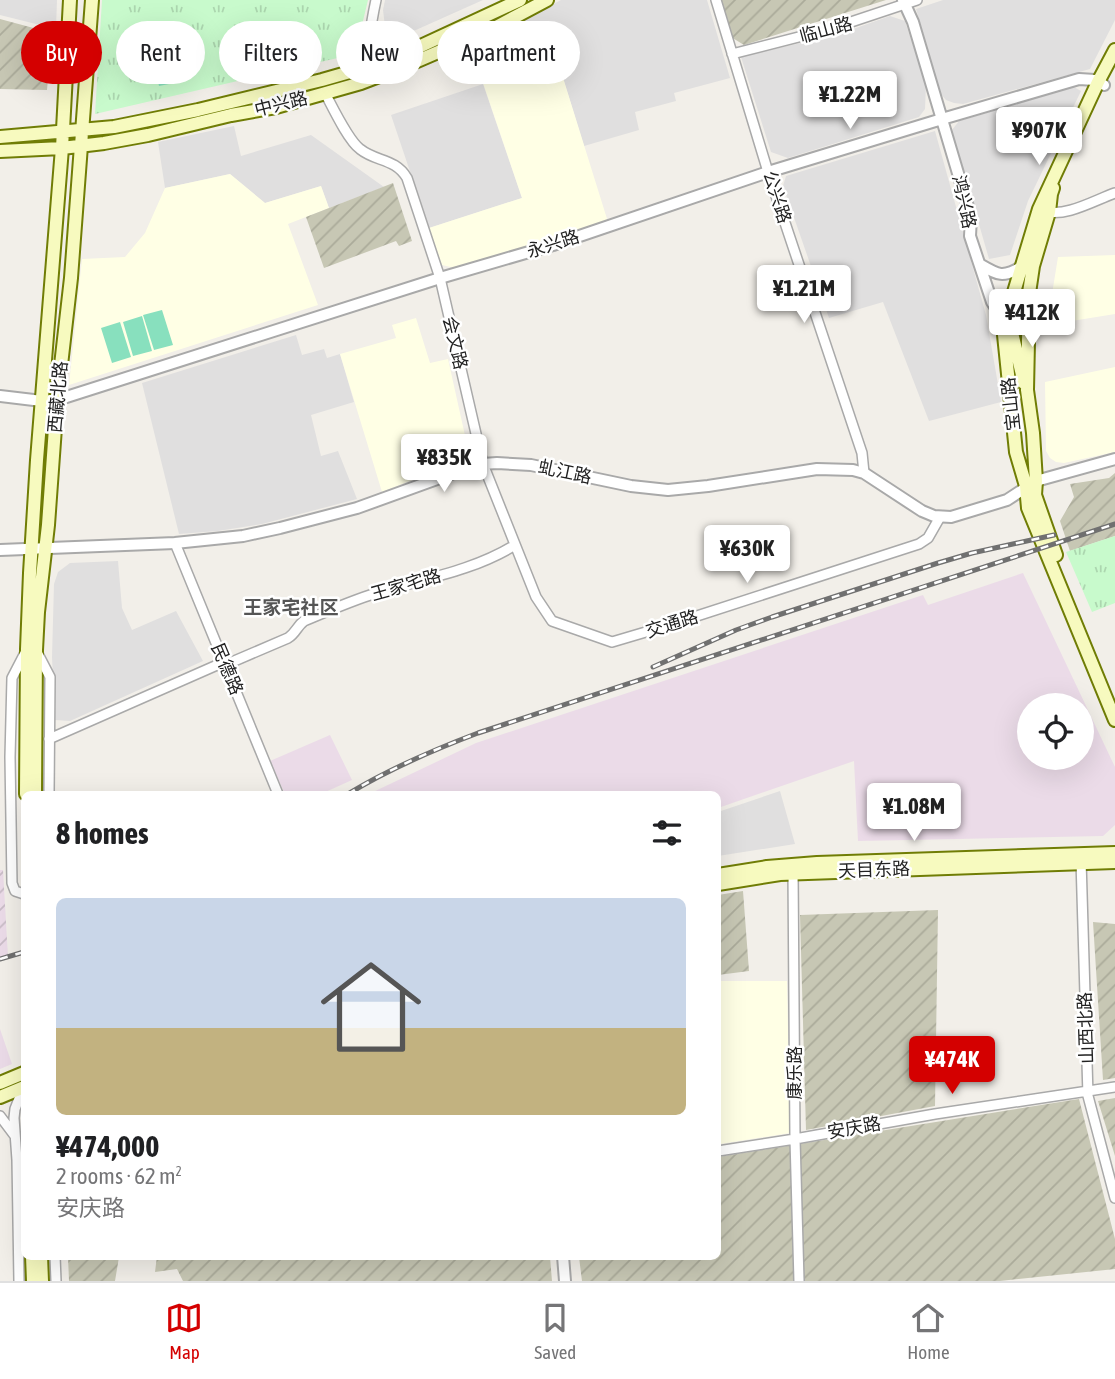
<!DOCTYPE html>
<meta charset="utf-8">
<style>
body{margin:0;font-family:"Asap Condensed","Noto Sans SC",sans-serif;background:#f6f6f6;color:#202124;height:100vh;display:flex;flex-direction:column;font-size:26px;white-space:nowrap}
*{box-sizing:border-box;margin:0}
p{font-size:23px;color:#757577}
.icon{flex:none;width:38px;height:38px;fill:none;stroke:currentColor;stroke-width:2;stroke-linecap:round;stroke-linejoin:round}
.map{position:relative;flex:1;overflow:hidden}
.panel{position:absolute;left:21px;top:791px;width:700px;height:469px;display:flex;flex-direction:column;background:#fff;border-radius:10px;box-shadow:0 7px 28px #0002}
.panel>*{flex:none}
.top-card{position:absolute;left:21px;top:21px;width:700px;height:63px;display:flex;gap:14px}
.buttons{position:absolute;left:1017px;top:693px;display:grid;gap:14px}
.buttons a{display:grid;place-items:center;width:77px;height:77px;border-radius:50%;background:#fff;box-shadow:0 7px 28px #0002;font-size:35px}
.price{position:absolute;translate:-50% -60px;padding:0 16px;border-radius:7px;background:#fff;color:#222;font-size:23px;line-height:46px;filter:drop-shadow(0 2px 4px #0008)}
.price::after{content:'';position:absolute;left:50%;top:42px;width:21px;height:16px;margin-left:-10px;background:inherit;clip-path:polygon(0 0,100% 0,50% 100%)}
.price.on{background:#d40000;color:#fff}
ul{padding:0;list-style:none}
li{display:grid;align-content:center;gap:14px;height:371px;padding:0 35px}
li+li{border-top:2px solid #e0e0e0}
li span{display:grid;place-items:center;height:217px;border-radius:10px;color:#555}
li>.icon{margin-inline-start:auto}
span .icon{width:126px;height:126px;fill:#fffc;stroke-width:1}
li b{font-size:30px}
h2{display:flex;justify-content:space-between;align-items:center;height:84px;padding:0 35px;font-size:30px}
.tag{padding:0 24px;border-radius:32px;background:#fff;box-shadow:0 7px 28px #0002;font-size:24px;line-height:63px}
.tag.on{background:#d40000;color:#fff}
.menu{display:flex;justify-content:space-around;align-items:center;height:98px;border-top:2px solid #e0e0e0;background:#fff;font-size:19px;color:#757577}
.menu a{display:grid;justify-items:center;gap:4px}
.menu .on{color:#d40000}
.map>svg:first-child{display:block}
.residential{fill:#e0dfdf}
.industrial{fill:url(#industrial-furrows)}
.education{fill:#ffffe5}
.railway{fill:#ebdbe8;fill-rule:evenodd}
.construction{fill:url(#construction-furrows)}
.park{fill:url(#park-tufts)}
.pitch{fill:#88e0be}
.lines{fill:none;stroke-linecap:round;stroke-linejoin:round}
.minor-casing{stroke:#a9a9a9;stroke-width:12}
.tertiary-casing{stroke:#a9a9a9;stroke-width:14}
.secondary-casing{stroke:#707d05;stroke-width:16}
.minor{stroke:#fff;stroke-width:9}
.tertiary{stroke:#fff;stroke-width:10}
.secondary{stroke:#f7fabf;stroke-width:12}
.rail-casing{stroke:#707070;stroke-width:5}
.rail{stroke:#fff;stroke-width:2.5;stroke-dasharray:8;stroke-linecap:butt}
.labels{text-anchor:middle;stroke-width:5;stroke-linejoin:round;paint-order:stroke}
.street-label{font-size:18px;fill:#222;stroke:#fff}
.neighbourhood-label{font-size:19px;font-weight:bold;fill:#555;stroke:#fff}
</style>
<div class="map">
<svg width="1115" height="1281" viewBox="0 0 1115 1281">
<defs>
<pattern id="industrial-furrows" width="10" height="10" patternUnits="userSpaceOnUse" patternTransform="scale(1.75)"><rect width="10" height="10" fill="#ebdbe8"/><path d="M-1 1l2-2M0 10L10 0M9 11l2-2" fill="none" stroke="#c9bcc7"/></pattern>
<pattern id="construction-furrows" width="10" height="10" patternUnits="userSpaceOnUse" patternTransform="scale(1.75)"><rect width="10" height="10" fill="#c7c7b4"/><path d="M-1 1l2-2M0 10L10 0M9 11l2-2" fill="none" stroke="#abab9a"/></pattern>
<pattern id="park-tufts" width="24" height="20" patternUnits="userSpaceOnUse" patternTransform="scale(1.75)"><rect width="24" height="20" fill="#c8facc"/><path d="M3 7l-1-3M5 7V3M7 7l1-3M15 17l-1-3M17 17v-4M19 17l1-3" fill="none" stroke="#acd6af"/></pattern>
</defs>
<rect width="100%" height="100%" fill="#f2efe9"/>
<!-- residential -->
<path class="residential" d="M0 0H57L56 29 0 15Z
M385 0H483L398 38 386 34 383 10Z
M561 0H707L730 78 674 93 676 101 635 112 639 130 584 146 555 52 481 77 471 48Z
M943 0H1115V20L1090 69 963 104 954 103 946 100 941 94 916 9Z
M890 16 905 21 926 85 925 109 919 117 788 158 771 152 741 57 839 34Z
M483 84 522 198 429 228 391 115Z
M1074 87 1081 91 1028 201 1010 255 989 259 952 130 959 121Z
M234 126 241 156 311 135 384 187 329 208 321 186 265 203 230 174 165 188 158 142Z
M935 131 986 315 1001 402 929 421 883 302 829 318 783 186 786 176Z
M296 335 302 355 324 349 327 358 340 354 354 402 311 415 321 456 338 451 357 499 262 524 218 531 179 534 142 383Z
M118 561 122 608 132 630 176 611 203 661 70 721 55 720 52 657 54 584 58 572 70 563Z
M780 791 795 844 718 856V812Z"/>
<!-- industrial -->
<path class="industrial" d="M0 870H3L8 957 0 959Z"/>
<!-- education -->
<path class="education" d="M555 52 608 222 538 245 455 268 442 265 429 228 522 198 481 77Z
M230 174 265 203 321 186 329 208 288 224 318 305 69 385 82 259 125 257 145 233 165 188Z
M1115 255V314L1047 325 1058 257Z
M416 318 430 363 448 359 468 449 464 459 382 492 340 354 396 338 392 325Z
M1115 367V452L1064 463 1056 462 1050 458 1046 451 1045 382Z
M718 981H787L790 1133 720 1144 718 1127Z"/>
<!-- railway -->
<path class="railway" d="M1023 573 1115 767V825L1103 836 858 841 854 761 718 808V794H369L476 743 923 595 928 605ZM1082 705V758H1029V705Z
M330 735 352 780 321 794H285L270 761Z
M0 1029 12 1064 0 1069Z"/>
<!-- construction -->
<path class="construction" d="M720 0H886L744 45 731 37Z
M0 19 52 33 47 90 0 89Z
M393 183 412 241 399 246 396 241 324 268 306 217Z
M1115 473V536L1070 551 1060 521 1074 497 1070 484 1109 478Z
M743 891 749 971 718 975V895Z
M938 910 935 1106 806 1130 800 915Z
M1093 922 1115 924V1078L1103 1080Z
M1115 1098V1156L1098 1101Z
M1079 1099 1115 1239V1269L1000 1281H582L579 1257 718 1256V1157Z
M157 1256 550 1257 552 1281H183L177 1269 155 1272Z
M68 1257H119L115 1281H69Z"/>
<!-- park -->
<path class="park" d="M102 0H368L355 54 95 114Z
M1115 536V603L1092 612 1066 552Z"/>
<!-- pitch -->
<path class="pitch" d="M171 45 179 82 159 86 151 49Z
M162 310 173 345 154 350 143 315Z
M142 316 152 351 133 356 123 322Z
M120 322 131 357 112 363 101 328Z"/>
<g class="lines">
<defs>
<path id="minor" d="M716 0 768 172 862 453 864 473
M732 54 830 29 917 0
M372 69C367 46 371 23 376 0
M325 93C333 108 348 140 360 149 376 162 395 158 407 178L440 278 483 464 536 597 552 621 612 642 666 626 919 544 928 538 940 517
M1044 211C1065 218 1095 200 1115 193
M175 543 278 794
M37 652 50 677 49 794
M225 665 288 638C296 633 297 626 304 621 328 611 351 601 376 593 423 579 473 571 515 545
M49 739 224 662
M1081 860 1088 1096 1115 1198
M793 870 795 1139 799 1281
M24 894 15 891 12 883 10 757 12 678 26 651
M0 1116 15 1136
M718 1151 795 1139 935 1114 1115 1087
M55 1256 56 1281
M19 1281 17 1160 14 1118 15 1109 24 1086"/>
<path id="tertiary" d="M903 0 913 22 971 217 970 236 992 302 1005 322C1015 325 1020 325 1028 318
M981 265C998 275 1003 278 1021 267
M0 396 42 401 57 400 440 278 553 245 768 172 942 119 1079 79 1095 80 1104 85
M0 550 175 543 243 536 280 528 357 508 462 470 483 464 497 463 531 465 631 486 668 490 708 486 817 469 853 470 864 473 922 511 934 516 951 517 1007 500 1036 481 1115 459
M563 1256 565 1281"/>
<path id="secondary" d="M1115 50 1098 82 1039 209 1005 322 1004 335 1016 452 1026 486 1028 508 1115 720
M0 137 114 127 198 110 322 80 371 66 410 51 520 0
M0 151 62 148 104 143 148 135 231 115 276 107 361 83 408 65 496 27 547 0
M1053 188 1051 194 1049 212 1033 266 1029 293 1027 390 1033 433 1036 481 1035 495 1056 555
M1005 324 1013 337 1024 383
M26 794 27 649 30 573 37 460 62 148 70 0
M35 794 36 650 38 612 48 525 57 400 71 278 92 0
M718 875 767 867 817 863 1115 853
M718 884 780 874 1115 862
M0 1083 24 1073
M0 1097 24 1087
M32 1256 33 1281
M41 1256 42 1281"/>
</defs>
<!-- minor casing -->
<use href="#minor" class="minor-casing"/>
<!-- tertiary casing -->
<use href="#tertiary" class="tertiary-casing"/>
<!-- secondary casing -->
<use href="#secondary" class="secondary-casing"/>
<!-- minor -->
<use href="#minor" class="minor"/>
<!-- tertiary -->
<use href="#tertiary" class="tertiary"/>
<!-- secondary -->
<use href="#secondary" class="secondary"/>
<defs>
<path id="rail" d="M653 667 736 630 772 617 938 563 972 553 1054 535
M348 794C389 769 433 750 478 733L1115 524
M0 959 24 952"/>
</defs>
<!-- rail casing -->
<use href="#rail" class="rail-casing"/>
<!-- rail -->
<use href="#rail" class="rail"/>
</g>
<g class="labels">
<!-- street labels -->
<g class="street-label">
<text transform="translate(826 30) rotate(-15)" y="6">临山路</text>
<text transform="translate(281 104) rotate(-14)" y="6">中兴路</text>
<text transform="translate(777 197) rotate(72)" y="6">公兴路</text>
<text transform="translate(964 202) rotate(78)" y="6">鸿兴路</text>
<text transform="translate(553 244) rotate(-18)" y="6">永兴路</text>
<text transform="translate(455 343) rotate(77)" y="6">会文路</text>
<text transform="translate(58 397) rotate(-85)" y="6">西藏北路</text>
<text transform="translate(1011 404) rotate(-96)" y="6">宝山路</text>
<text transform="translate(565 472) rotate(12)" y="6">虬江路</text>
<text transform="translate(406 585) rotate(-16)" y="6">王家宅路</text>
<text transform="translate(672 624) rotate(-17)" y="6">交通路</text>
<text transform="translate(227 669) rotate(67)" y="6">民德路</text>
<text transform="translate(874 870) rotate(-2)" y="6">天目东路</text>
<text transform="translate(1086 1028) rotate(-92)" y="6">山西北路</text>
<text transform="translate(795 1073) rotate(-90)" y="6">康乐路</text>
<text transform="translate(854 1128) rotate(-10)" y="6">安庆路</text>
</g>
<!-- neighbourhood labels -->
<g class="neighbourhood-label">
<text x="291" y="614">王家宅社区</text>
</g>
</g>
</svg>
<div class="buttons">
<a><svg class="icon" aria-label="locate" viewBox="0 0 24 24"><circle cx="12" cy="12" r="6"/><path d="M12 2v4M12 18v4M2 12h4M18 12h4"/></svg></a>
</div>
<b class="price" style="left:850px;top:131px">¥1.22M</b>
<b class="price" style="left:1039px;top:167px">¥907K</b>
<b class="price" style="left:804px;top:325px">¥1.21M</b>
<b class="price" style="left:1032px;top:349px">¥412K</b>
<b class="price" style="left:444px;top:494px">¥835K</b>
<b class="price" style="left:747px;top:585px">¥630K</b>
<b class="price" style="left:914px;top:843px">¥1.08M</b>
<b class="price on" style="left:952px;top:1096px">¥474K</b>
<div class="top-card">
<a class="tag on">Buy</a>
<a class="tag">Rent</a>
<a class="tag">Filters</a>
<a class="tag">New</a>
<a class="tag">Apartment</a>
</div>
<section class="panel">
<h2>8 homes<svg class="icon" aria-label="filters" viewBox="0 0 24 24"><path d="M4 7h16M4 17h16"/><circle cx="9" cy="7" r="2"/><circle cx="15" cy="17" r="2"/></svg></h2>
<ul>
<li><span style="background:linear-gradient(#c9d6e8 60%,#c2b280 0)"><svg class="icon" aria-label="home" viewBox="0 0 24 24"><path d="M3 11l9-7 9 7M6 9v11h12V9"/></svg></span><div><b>¥474,000</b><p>2 rooms · 62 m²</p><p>安庆路</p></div></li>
</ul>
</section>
</div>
<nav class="menu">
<a class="on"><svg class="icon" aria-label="map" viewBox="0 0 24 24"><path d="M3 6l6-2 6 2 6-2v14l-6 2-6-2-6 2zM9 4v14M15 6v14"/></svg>Map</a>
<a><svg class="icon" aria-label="saved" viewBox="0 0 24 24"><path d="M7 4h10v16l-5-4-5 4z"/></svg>Saved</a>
<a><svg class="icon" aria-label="home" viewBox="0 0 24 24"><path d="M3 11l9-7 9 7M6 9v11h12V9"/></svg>Home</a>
</nav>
